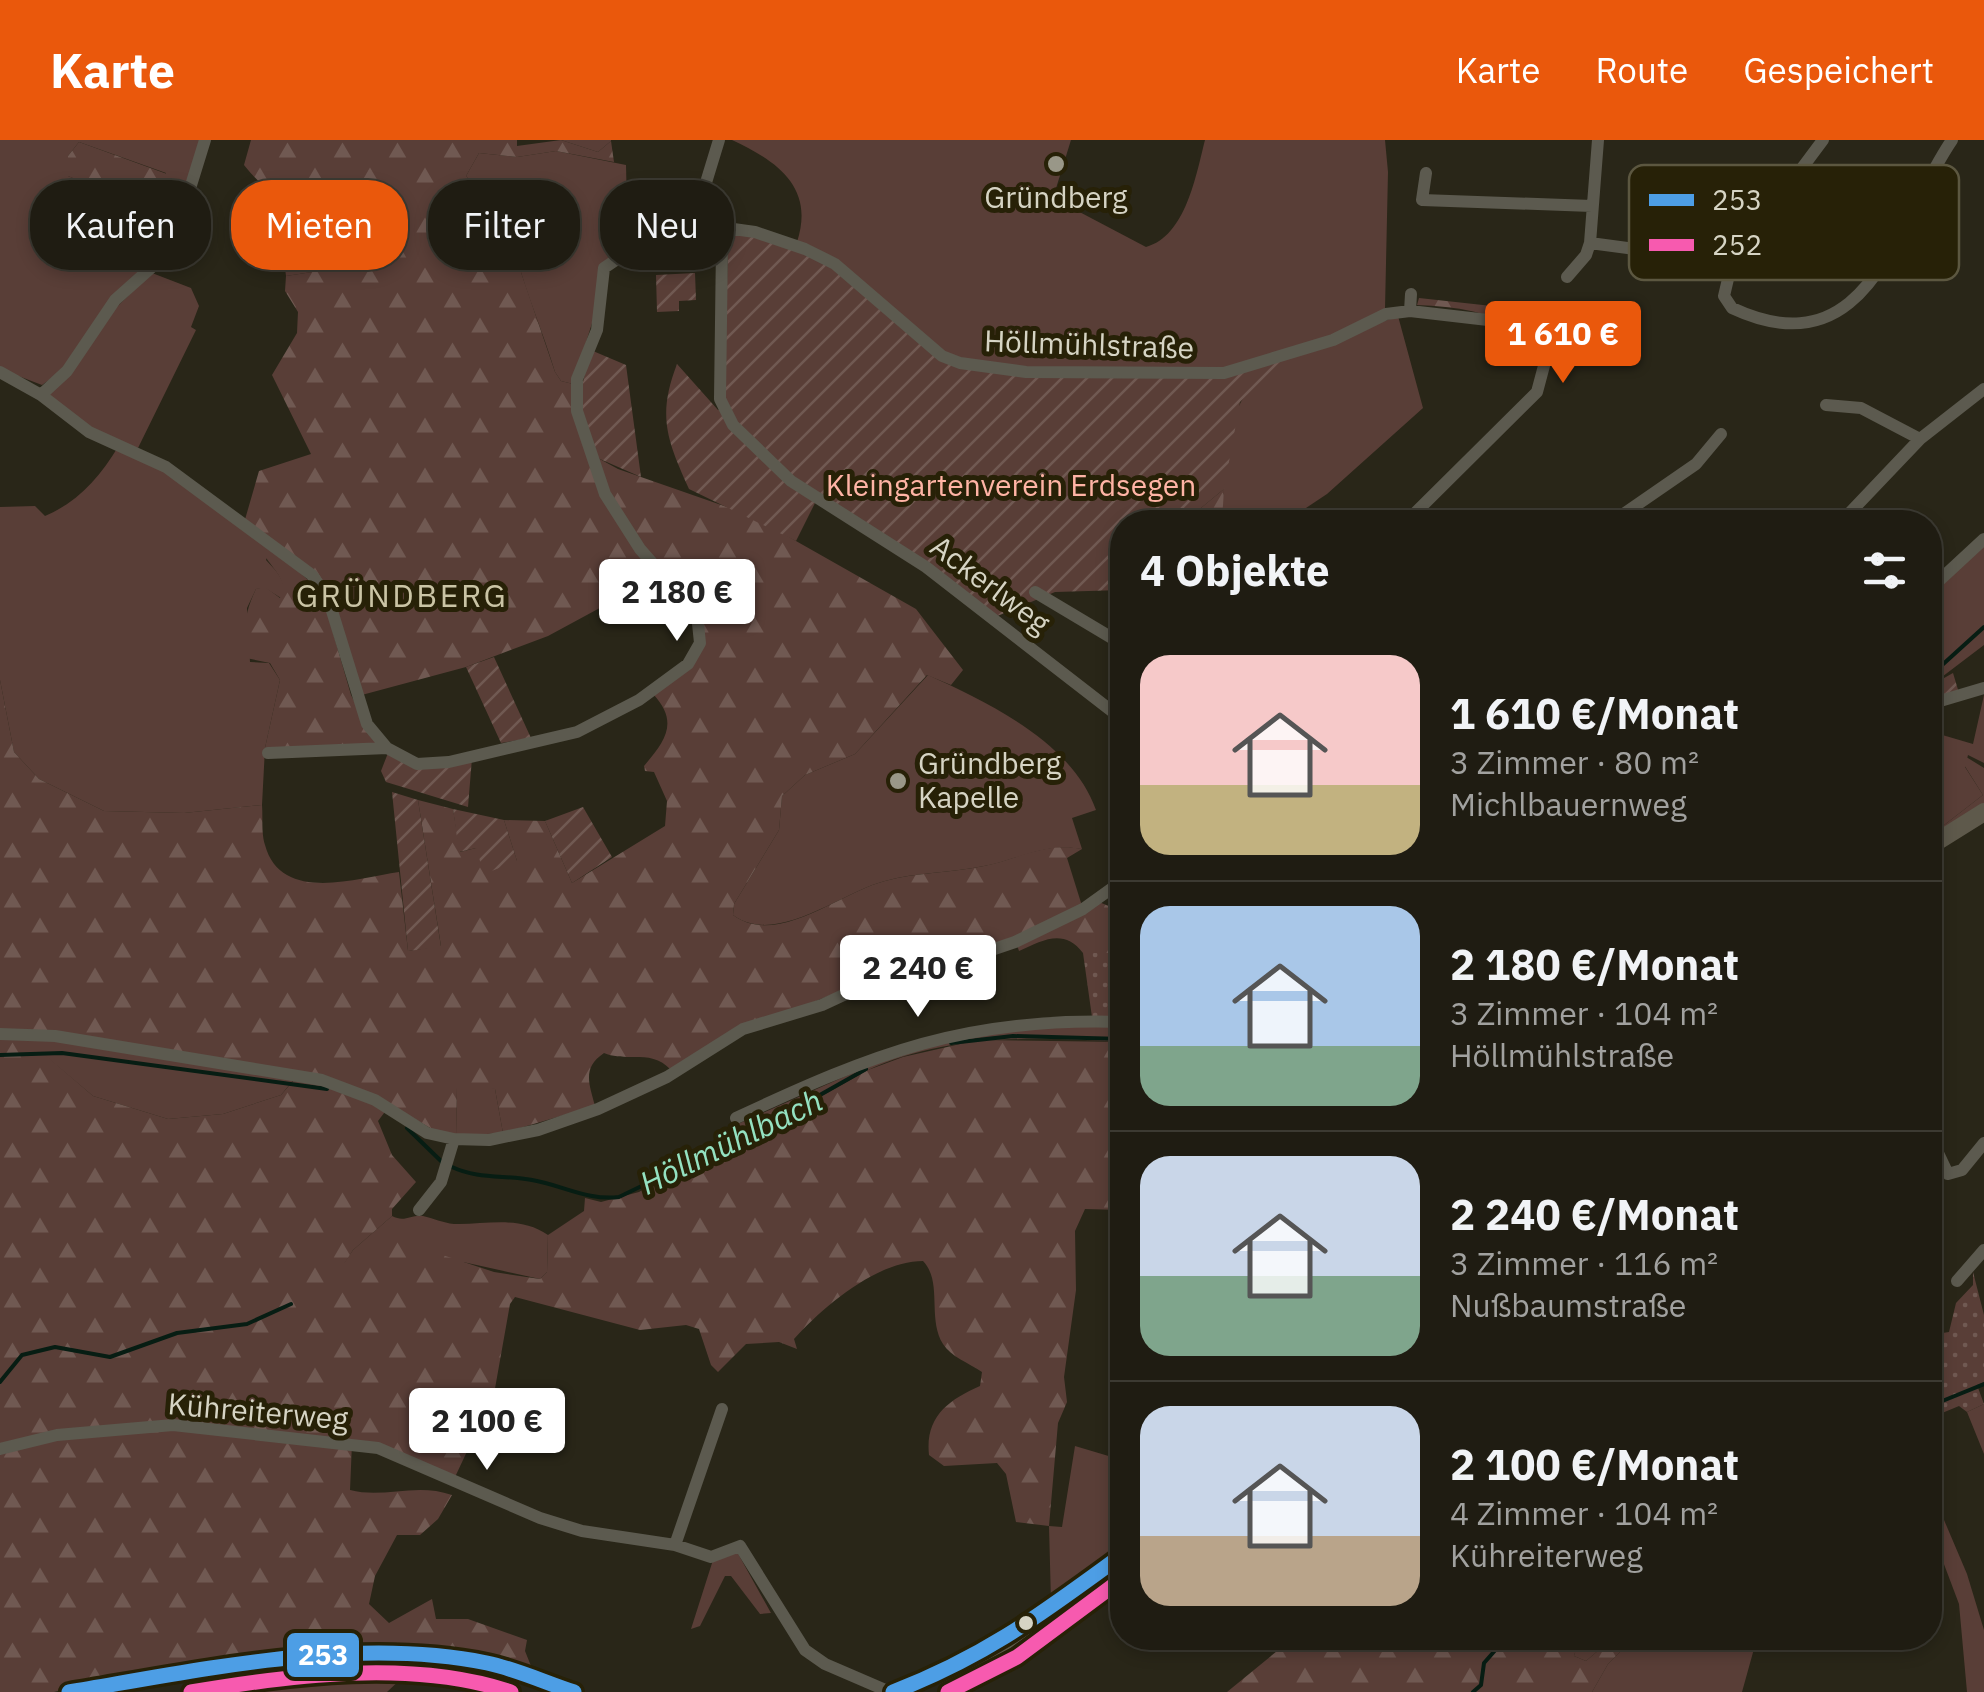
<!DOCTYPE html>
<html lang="de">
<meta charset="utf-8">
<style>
body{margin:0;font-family:"IBM Plex Sans",sans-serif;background:#27251b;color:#f1f3f6;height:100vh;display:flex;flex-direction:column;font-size:38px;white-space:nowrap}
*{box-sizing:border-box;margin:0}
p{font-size:32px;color:#a1a19f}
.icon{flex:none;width:55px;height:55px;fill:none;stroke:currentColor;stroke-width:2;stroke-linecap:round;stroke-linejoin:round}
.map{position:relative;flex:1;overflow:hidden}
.details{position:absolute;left:1110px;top:370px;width:832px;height:1140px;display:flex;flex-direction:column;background:#1f1c12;border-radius:40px;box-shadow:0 5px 15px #0003,0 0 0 2px #3c3a32}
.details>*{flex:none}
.hud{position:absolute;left:30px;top:40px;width:930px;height:90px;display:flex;gap:20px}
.price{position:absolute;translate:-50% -85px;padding:0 22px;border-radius:10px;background:#fff;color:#222;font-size:32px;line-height:65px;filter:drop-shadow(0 2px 5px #0008)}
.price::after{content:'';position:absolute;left:50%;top:60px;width:30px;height:22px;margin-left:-15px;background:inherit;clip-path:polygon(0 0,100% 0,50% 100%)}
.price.selected{background:#ea580c;color:#fff}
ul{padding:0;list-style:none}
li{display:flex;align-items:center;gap:30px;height:250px;padding:0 30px}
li+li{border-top:2px solid #3c3a32}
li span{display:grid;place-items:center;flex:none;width:280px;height:200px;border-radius:30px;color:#555}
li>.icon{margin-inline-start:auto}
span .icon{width:120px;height:120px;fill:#fffc;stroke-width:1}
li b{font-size:42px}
h2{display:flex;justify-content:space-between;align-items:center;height:120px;padding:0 30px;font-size:42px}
.chip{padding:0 35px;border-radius:40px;background:#1f1c12;box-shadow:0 5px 15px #0003,0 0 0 2px #3c3a32;font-size:35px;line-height:90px}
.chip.selected{background:#ea580c;color:#fff}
header{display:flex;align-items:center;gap:60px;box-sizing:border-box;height:140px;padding:0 50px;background:#ea580c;color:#fff}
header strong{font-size:48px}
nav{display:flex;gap:55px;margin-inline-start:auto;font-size:35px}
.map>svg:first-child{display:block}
.grass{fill:#593e37;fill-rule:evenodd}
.forest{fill:url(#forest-firs);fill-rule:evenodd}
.park{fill:url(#park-dots)}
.garden{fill:url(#garden-furrows)}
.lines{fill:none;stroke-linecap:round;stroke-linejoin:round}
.stream{stroke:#071d13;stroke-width:4}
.street{stroke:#5c5a4f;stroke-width:12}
.secondary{stroke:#5e594b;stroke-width:18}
.bus-1-casing{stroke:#272107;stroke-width:22}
.bus-2-casing{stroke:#272107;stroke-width:22}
.bus-1{stroke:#4d9ee5;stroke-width:15}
.bus-2{stroke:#f75aaf;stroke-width:15}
.poi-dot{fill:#999788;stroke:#272107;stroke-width:4}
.bus-dot{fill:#d6d4c4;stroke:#272107;stroke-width:4}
.labels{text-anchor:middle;stroke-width:10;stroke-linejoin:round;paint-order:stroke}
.poi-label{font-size:30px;fill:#d6d4c4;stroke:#272107}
.street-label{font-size:30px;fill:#d6d4c4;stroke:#272107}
.park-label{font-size:30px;fill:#ffb4a5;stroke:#272107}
.neighbourhood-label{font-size:32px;letter-spacing:2.5px;fill:#cac4a5;stroke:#272107}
.water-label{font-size:32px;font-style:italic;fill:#94e2c1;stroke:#272107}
.key{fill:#272107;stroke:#5c5740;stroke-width:2.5}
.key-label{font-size:28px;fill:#d6d4c4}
.line-badge{stroke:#272107;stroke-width:4}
.badge-label{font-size:28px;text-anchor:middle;font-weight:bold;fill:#fff}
</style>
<header>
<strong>Karte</strong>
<nav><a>Karte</a><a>Route</a><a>Gespeichert</a></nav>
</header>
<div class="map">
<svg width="1984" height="1552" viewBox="0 0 1984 1552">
<defs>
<pattern id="forest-firs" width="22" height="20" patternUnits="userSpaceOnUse" patternTransform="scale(2.5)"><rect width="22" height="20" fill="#593e37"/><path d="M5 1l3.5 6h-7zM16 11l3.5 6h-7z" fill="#705952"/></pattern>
<pattern id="park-dots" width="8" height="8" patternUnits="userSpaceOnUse" patternTransform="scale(2.5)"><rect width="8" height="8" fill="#593e37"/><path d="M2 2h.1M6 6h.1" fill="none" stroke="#705952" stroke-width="1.8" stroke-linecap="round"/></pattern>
<pattern id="garden-furrows" width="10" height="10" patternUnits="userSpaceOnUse" patternTransform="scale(2.5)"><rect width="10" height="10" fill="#593e37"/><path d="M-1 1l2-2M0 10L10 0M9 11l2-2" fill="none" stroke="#705952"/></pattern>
</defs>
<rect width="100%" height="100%" fill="#292618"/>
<!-- grass -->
<path class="grass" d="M0 0H201L171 101 67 227 42 245 0 229ZM79 2 166 33 158 64 145 68 68 36V16Z
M561 0H611V1L598 12Z
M732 0H1071L1053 58 1146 107C1186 96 1196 35 1205 0H1385L1388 32 1385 169 1337 195 1233 228H1025L952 218 797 102C815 47 777 21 732 0Z
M556 11 626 25 628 108 613 116 573 244 561 241 555 232C537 172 509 118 506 54L490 40 475 46 466 36 479 13 517 17Z
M276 59 288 66 346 72 349 97 332 129 286 136Z
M152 133 191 148 199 166 191 187 196 190 138 308 105 297 50 257V252L102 181Z
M1398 176 1423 268 1327 354 1300 372 1221 381C1225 345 1225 300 1239 266 1255 226 1359 191 1398 176Z
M118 307 143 316 271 408 266 420C276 431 289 442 281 458L265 448 256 449 247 468 250 522 269 523 280 540 265 608 262 665 184 673 104 671 39 639 14 612 0 540V367L35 366 45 376C78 362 100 337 118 307Z
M1984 405V505L1930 546V454Z
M928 535C989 563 1072 602 1096 670L1072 678 1082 709C1046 702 1017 720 984 726 951 733 917 732 885 741 841 752 777 807 733 775L734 764 779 690 782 656 805 635 855 614Z
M1984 555V623L1968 615 1965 627 1983 655 1939 689 1930 684V600L1939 594 1973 604Z
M1122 886V902C1035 897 948 893 866 931 822 952 783 982 738 1001L731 987 909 908 1032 887Z
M43 889 300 932 281 955 223 974 168 979 93 956 42 913Z
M477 944 495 949 503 993 456 996 457 946Z
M392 1076C405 1083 411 1074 423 1076 433 1078 443 1083 454 1084 486 1085 519 1075 548 1095L547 1132 540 1139 463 1122 342 1126 353 1110Z
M1984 1264V1314L1967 1272Z
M1075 1306 1122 1320V1409L1051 1462 1049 1386 1062 1387Z
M1930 1347 1967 1434 1984 1490V1552H1967L1959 1464 1939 1411 1930 1410Z
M736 1410 771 1473 760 1474 731 1436H725L700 1486 691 1489 713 1420Z
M1579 1498H1613L1586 1521 1574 1516Z
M1634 1498H1757L1742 1552H1592L1608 1524Z
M419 1522 387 1552H229C289 1518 352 1523 419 1522Z"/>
<!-- forest -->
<path class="forest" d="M251 0H517V6L561 0 598 12 611 1 614 22 556 11 517 17 479 13 466 36 475 46 490 40 503 42 512 106 555 232 561 241 573 244 585 311 618 329 750 375 916 469 963 530 951 545 927 535 855 614 805 635 782 656 779 690 734 764 733 775C777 808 841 752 885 741 918 732 951 733 984 726 1018 719 1045 702 1082 709L1067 718 1082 766 988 809 883 834 781 875 671 930C651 908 628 923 604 913 582 928 589 943 595 966L503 993 495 949 457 947 456 996 439 993 390 965 378 981 392 1015 416 1042 392 1069V1076L353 1110 344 1124 397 1100 494 1132 540 1139 547 1132 548 1095 584 1071 585 1058 601 1062 639 1052 685 1025 759 992 868 930 903 917 978 900 1122 902V1070L1085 1069 1075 1091 1076 1150 1064 1237 1067 1262 1058 1283 1049 1386 1016 1382 1006 1334 997 1323 944 1326 929 1315C925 1277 948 1260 980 1246L982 1232C969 1223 951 1217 943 1204 927 1178 943 1142 923 1121 877 1121 824 1166 794 1199L797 1209 779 1202 746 1204 718 1232 711 1225 699 1189 686 1185 640 1190 515 1157 510 1164 494 1254 455 1337 352 1303 350 1350C384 1359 416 1342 452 1355L438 1379 420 1395H397L375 1436 369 1464 389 1483 432 1459 436 1479H468L527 1500 525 1511 533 1531 449 1515 82 1544 54 1552H0V540L14 612 39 639 104 671 184 673 262 665C263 677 261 693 265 705 281 764 357 738 399 732L408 811 441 806 418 660 453 669 460 712 476 708 517 721 504 680 545 681 572 743 665 686 667 661 654 632 645 631 644 626C666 600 679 582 653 554L682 535 703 485 643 465 609 463 548 496 466 527 358 556 330 458 244 383 259 331 311 314 272 235 297 193 298 172 285 151 286 136 332 129C345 112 354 94 346 72 300 74 273 61 244 25ZM43 890 300 933 281 955 223 974 168 979 93 956 43 913Z
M79 2 167 34 159 64 146 68 68 36V16Z
M1419 158 1510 168 1587 203 1574 221C1548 215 1548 203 1527 191 1493 173 1456 166 1417 165Z
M1224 349 1222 381 1300 372 1284 382H1184Z
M271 408 321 451 351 555 377 606 265 608 280 540 270 523 246 518C242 493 245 471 256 449L265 447 280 458C290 439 270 428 263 412Z
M1963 615 1984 628V668L1930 702V684L1939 689 1983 655 1961 620Z
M1099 762 1111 767 1122 763V813H1083C1064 788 1043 800 1019 811L1017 805Z
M1930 1005C1945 1047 1941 1086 1944 1131L1930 1129Z
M1293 1498H1579L1574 1516 1586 1521 1613 1498H1634L1608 1524 1592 1552H1227Z"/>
<!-- park -->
<path class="park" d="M1083 813H1122V878L1092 877Z
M1973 1132 1984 1175V1242L1977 1245 1984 1264 1967 1272 1959 1266 1930 1278V1195L1949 1192 1956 1163 1973 1145Z"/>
<!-- garden -->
<path class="garden" d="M735 90 819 117 950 223 1210 237 1315 208 1264 240 1240 262 1224 349 1184 382H1122V450L1055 452 995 477 819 355 796 401 689 349C667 300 657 276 677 224L718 270 724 267 728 104Z
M695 133 696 160 679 161V171L657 172 656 135Z
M593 211 626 225 641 337 593 316C580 273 575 254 593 211Z
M494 517 531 598 501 603 466 527Z
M1953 533 1959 553 1930 561V546Z
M388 613 399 619 472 618 468 667 386 642 381 631Z
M392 652 418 660 441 807 408 811Z
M583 667 612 717 572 743 545 681Z
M453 669 504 680 517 721 484 734 476 708 459 712Z"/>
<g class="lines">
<!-- stream -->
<path class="stream" d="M1930 536 1984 487
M951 903 1013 896 1122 899
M0 915 62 913 327 949
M407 988 443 1023
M452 1027C477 1039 504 1035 532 1040 562 1045 588 1061 619 1057L761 988 866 929
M0 1242 22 1215 55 1207 110 1217 177 1193 247 1184 291 1164
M1930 1266 1984 1244
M1473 1552 1481 1545 1484 1523 1506 1498"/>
<!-- street -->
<path class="street" d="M719 0 697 72 722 105
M1598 0 1590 103 1732 122
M1823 0 1732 122 1724 156 1732 168C1869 232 1895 83 1952 0
M1426 33 1422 60 1592 66
M731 87 722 105 720 259 733 285 791 341 926 427 1122 579
M1567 137 1586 115 1590 103
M1410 171 1411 154
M0 232 41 255 89 292 166 327 312 435 328 458 367 584 387 608 417 624 449 622 577 592 639 560 688 524 700 503 697 474 640 409 605 354 577 271V239L597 190 604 128 635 107 690 83 755 92 805 109 835 124 942 216 960 223 1026 232 1224 233 1333 200 1386 174 1410 171 1488 180 1531 199 1545 222 1537 252 1406 382
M41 255 67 231 115 160 171 110 205 0
M1826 265 1861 268 1920 299
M1612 382 1696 324 1721 294
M1841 382 1920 299 1984 249
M1930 449 1984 399
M1035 452 1122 504
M1930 564 1984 548
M268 613 387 608
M0 894 55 896 322 940 375 960 427 993 454 999 489 1000 538 990 598 969 667 937 743 889 822 865 906 826 962 820 1015 802 1083 769 1122 741
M736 978C875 913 966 877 1122 882
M1930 996 1948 1034 1962 1030 1984 1003
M419 1070 441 1042 454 999
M1957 1141 1984 1110
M0 1309 57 1295 173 1285 378 1308 540 1378 582 1391 675 1405 711 1417 740 1406 805 1510 825 1524 890 1552
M675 1405 722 1269
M221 1552 248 1533 250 1527"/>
<!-- secondary -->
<path class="secondary" d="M1930 706 1984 672
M69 1552 226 1526 373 1514 487 1523 574 1552
M893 1552 960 1526 1005 1501 1122 1415"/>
<defs>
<path id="bus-1" d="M69 1552C200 1530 355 1496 487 1523 516 1529 546 1543 574 1552
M893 1552C988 1515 1041 1474 1122 1415"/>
<path id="bus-2" d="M191 1552C291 1535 413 1519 511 1552
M948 1552 1017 1517 1122 1439"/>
</defs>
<!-- bus-1 casing -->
<use href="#bus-1" class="bus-1-casing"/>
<!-- bus-2 casing -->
<use href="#bus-2" class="bus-2-casing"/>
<!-- bus-1 -->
<use href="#bus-1" class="bus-1"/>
<!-- bus-2 -->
<use href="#bus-2" class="bus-2"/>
</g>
<!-- markers -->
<g class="poi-dot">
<circle cx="1056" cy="24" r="10"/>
<circle cx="898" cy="641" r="10"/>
</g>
<circle class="bus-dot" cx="1026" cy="1483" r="9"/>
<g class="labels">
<!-- poi labels -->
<g class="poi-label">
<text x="1056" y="68">Gründberg</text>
<text x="918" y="634" text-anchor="start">Gründberg<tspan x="918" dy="34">Kapelle</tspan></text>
</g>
<!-- street labels -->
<g class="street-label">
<text transform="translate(1089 205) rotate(2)" y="10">Höllmühlstraße</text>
<text transform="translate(990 445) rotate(37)" y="10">Ackerlweg</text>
<text transform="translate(258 1272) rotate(5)" y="10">Kühreiterweg</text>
</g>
<!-- park labels -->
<g class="park-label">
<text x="1011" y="356">Kleingartenverein Erdsegen</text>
</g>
<!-- neighbourhood labels -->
<g class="neighbourhood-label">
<text x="402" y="467">GRÜNDBERG</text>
</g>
<!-- water labels -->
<g class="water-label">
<text transform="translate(731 1002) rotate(-26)" y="11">Höllmühlbach</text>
</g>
</g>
<!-- legend -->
<rect x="1629" y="25" width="330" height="115" rx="15" class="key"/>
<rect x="1649" y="54" width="45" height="12" fill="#4d9ee5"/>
<rect x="1649" y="99" width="45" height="12" fill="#f75aaf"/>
<g class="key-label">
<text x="1712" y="70">253</text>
<text x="1712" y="115">252</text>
</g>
<rect class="line-badge" x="285" y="1491" width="76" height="48" rx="10" fill="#4d9ee5"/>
<g class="badge-label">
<text x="323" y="1525">253</text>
</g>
</svg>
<b class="price selected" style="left:1563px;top:246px">1 610 €</b>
<b class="price" style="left:677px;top:504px">2 180 €</b>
<b class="price" style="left:918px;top:880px">2 240 €</b>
<b class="price" style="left:487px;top:1333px">2 100 €</b>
<div class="hud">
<a class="chip">Kaufen</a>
<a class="chip selected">Mieten</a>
<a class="chip">Filter</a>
<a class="chip">Neu</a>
</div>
<section class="details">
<h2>4 Objekte<svg class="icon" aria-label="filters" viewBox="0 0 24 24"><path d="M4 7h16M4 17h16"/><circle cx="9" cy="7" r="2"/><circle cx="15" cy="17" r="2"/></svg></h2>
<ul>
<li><span style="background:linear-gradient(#f6c9c9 65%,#c2b280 0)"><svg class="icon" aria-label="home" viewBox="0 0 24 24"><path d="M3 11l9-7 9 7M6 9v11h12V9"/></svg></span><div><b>1 610 €/Monat</b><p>3 Zimmer · 80 m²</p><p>Michlbauernweg</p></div></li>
<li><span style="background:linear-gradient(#a9c7e8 70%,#7fa58c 0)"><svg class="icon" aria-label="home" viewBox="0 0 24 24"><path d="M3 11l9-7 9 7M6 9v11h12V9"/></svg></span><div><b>2 180 €/Monat</b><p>3 Zimmer · 104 m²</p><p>Höllmühlstraße</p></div></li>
<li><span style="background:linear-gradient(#c9d6e8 60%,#7fa58c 0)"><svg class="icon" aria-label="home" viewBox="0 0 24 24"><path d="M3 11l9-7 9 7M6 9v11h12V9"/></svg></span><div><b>2 240 €/Monat</b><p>3 Zimmer · 116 m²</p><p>Nußbaumstraße</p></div></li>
<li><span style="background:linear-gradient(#c9d6e8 65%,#b9a48a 0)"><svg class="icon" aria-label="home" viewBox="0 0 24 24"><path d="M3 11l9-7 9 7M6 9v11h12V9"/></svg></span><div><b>2 100 €/Monat</b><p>4 Zimmer · 104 m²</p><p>Kühreiterweg</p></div></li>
</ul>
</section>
</div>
